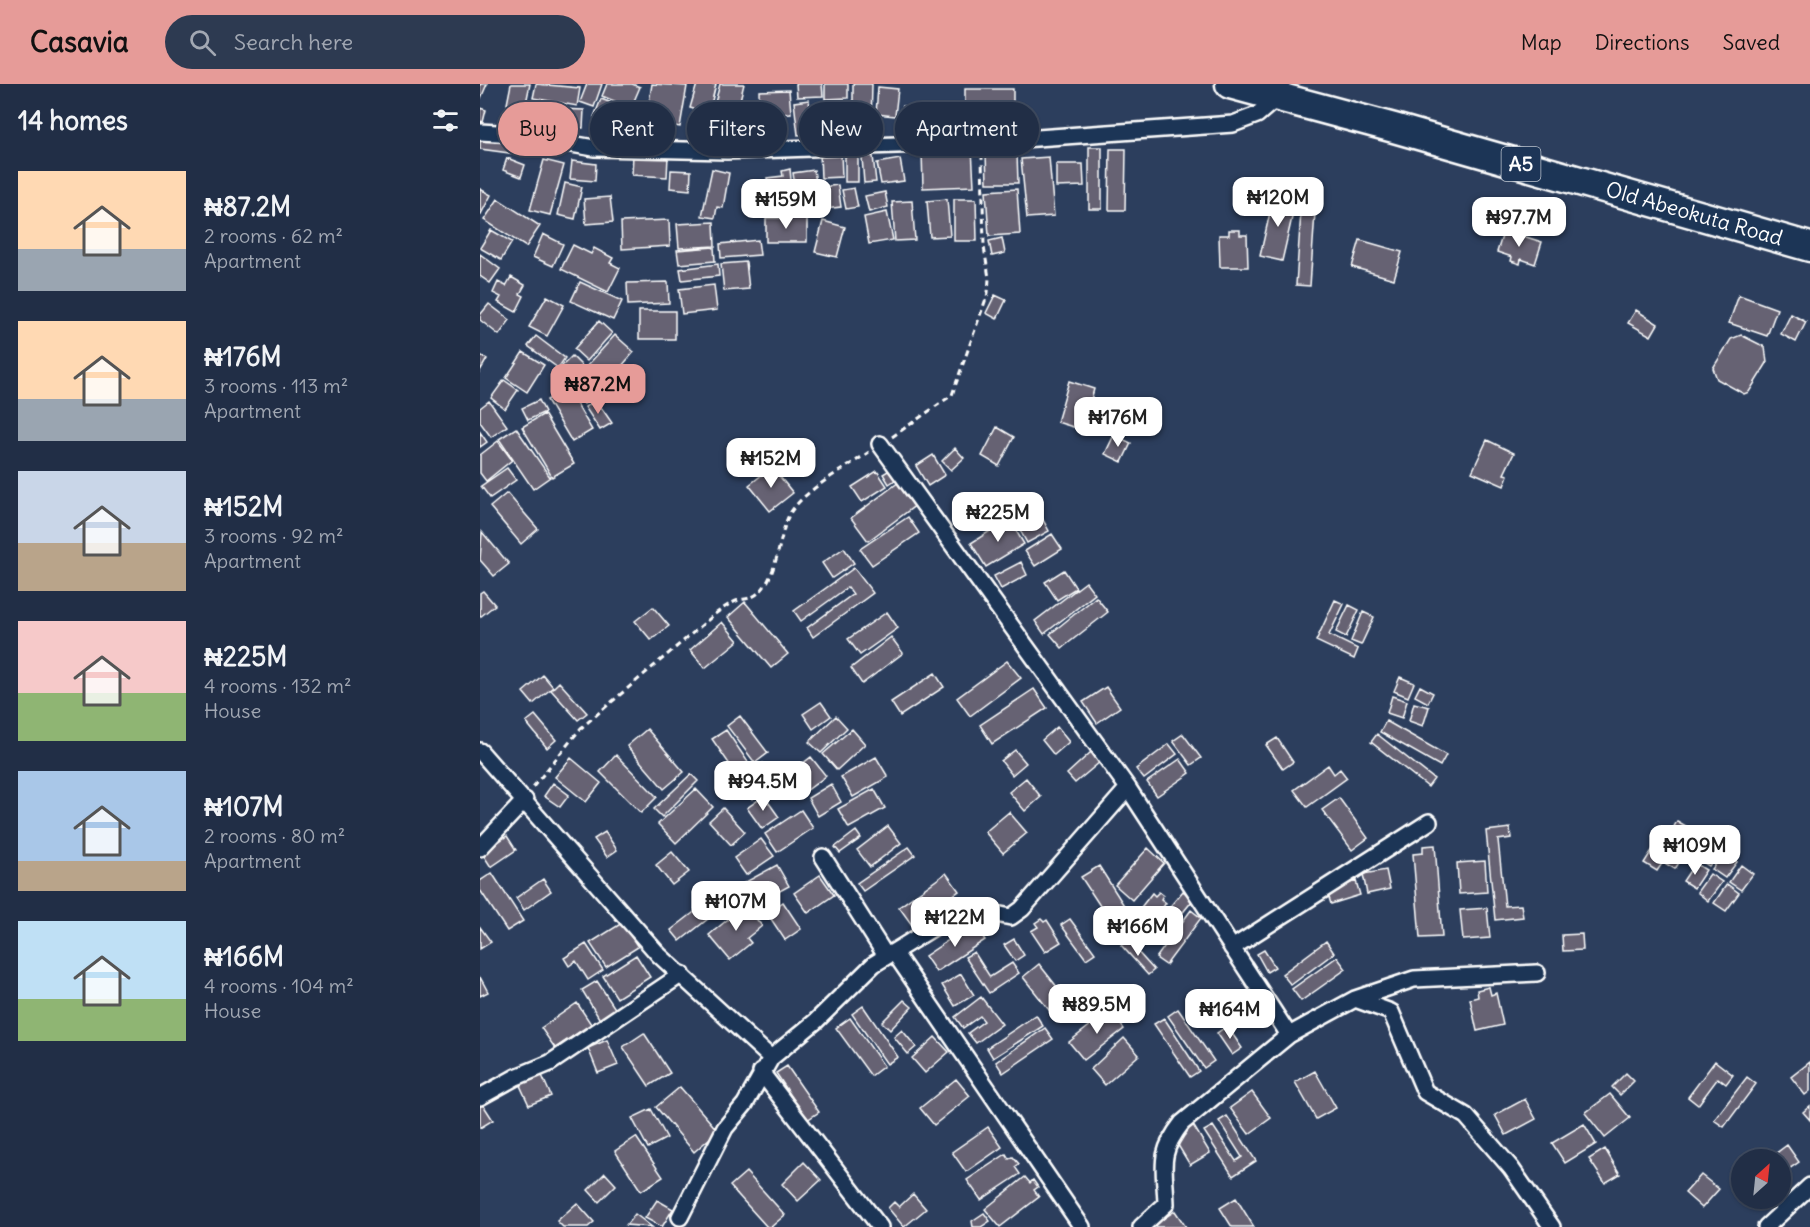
<!DOCTYPE html>
<meta charset="utf-8">
<style>
body{margin:0;font-family:Delius,sans-serif;background:#2d3a51;color:#f1f3f6;height:100vh;display:flex;flex-direction:column;font-size:22px;white-space:nowrap}
*{box-sizing:border-box;margin:0}
p{font-size:20px;color:#a2a8b3}
.icon{flex:none;width:33px;height:33px;fill:none;stroke:currentColor;stroke-width:2;stroke-linecap:round;stroke-linejoin:round}
.map{position:relative;flex:1;overflow:hidden}
.drawer{display:flex;flex-direction:column;background:#212e46;width:480px}
.drawer>*{flex:none}
.hud{position:absolute;left:18px;top:18px;width:570px;height:54px;display:flex;gap:12px}
.needle{width:39px;rotate:27deg}
.controls{position:absolute;left:1251px;top:1065px;display:grid;gap:12px}
.controls a{display:grid;place-items:center;width:60px;height:60px;border-radius:50%;background:#212e46;box-shadow:0 2px 4px #0004,0 0 0 2px #3e4a5f;font-size:30px}
.price{position:absolute;translate:-50% -51px;padding:0 14px;border-radius:12px;background:#fff;color:#222;font-size:20px;line-height:39px;filter:drop-shadow(0 2px 3px #0008)}
.price::after{content:'';position:absolute;left:50%;top:36px;width:18px;height:14px;margin-left:-9px;background:inherit;clip-path:polygon(0 0,100% 0,50% 100%)}
.price.on{background:#e69b98;color:#111}
ul{padding:0;list-style:none}
li{display:flex;align-items:center;gap:18px;height:150px;padding:0 18px}
li span{display:grid;place-items:center;flex:none;width:168px;height:120px;border-radius:0px;color:#555}
li>.icon{margin-inline-start:auto}
span .icon{width:72px;height:72px;fill:#fffc;stroke-width:1}
li b{font-size:26px}
h2{display:flex;justify-content:space-between;align-items:center;height:72px;padding:0 18px;font-size:26px}
.pill{padding:0 21px;border-radius:27px;background:#212e46;box-shadow:0 2px 4px #0004,0 0 0 2px #3e4a5f;font-size:21px;line-height:54px}
.pill.on{background:#e69b98;color:#111}
header{display:flex;align-items:center;gap:36px;box-sizing:border-box;height:84px;padding:0 30px;background:#e69b98;color:#111}
header strong{font-size:28px}
nav{display:flex;gap:33px;margin-inline-start:auto;font-size:21px}
.search{width:420px;height:54px;background:#2d3a51;display:flex;align-items:center;gap:15px;box-sizing:border-box;padding:0 21px;border-radius:33px;color:#a2a8b3;font-size:22px}
main{display:flex;flex:1;min-height:0}
.map>svg:first-child{display:block}
.building{fill:#666273;stroke:#fff;stroke-width:1.5}
.lines{fill:none;stroke-linecap:round;stroke-linejoin:round}
.street-casing{stroke:#fff;stroke-width:20}
.highway-casing{stroke:#fff;stroke-width:33}
.path{stroke:#fff;stroke-width:3;stroke-dasharray:6 4.5;stroke-linecap:butt}
.street{stroke:#1d3557;stroke-width:15}
.highway{stroke:#1d3557;stroke-width:28}
.labels{text-anchor:middle;stroke-width:5;stroke-linejoin:round;paint-order:stroke}
.shield{fill:#1d3557;stroke:#bbc2cd;stroke-width:1.5}
.shield-label{font-size:20px;font-weight:bold;fill:#fff}
.street-label{font-size:21px;fill:#fff;stroke:#1d3557}
</style>
<header>
<strong>Casavia</strong>
<div class="search"><svg class="icon" aria-label="search" viewBox="0 0 24 24"><circle cx="10" cy="10" r="6"/><path d="M15 15l6 6"/></svg>Search here</div>
<nav><a>Map</a><a>Directions</a><a>Saved</a></nav>
</header>
<main>
<section class="drawer">
<h2>14 homes<svg class="icon" aria-label="filters" viewBox="0 0 24 24"><path d="M4 7h16M4 17h16"/><circle cx="9" cy="7" r="2"/><circle cx="15" cy="17" r="2"/></svg></h2>
<ul>
<li><span style="background:linear-gradient(#ffd9b3 65%,#9aa5b1 0)"><svg class="icon" aria-label="home" viewBox="0 0 24 24"><path d="M3 11l9-7 9 7M6 9v11h12V9"/></svg></span><div><b>₦87.2M</b><p>2 rooms · 62 m²</p><p>Apartment</p></div></li>
<li><span style="background:linear-gradient(#ffd9b3 65%,#9aa5b1 0)"><svg class="icon" aria-label="home" viewBox="0 0 24 24"><path d="M3 11l9-7 9 7M6 9v11h12V9"/></svg></span><div><b>₦176M</b><p>3 rooms · 113 m²</p><p>Apartment</p></div></li>
<li><span style="background:linear-gradient(#c9d6e8 60%,#b9a48a 0)"><svg class="icon" aria-label="home" viewBox="0 0 24 24"><path d="M3 11l9-7 9 7M6 9v11h12V9"/></svg></span><div><b>₦152M</b><p>3 rooms · 92 m²</p><p>Apartment</p></div></li>
<li><span style="background:linear-gradient(#f6c9c9 60%,#8fb573 0)"><svg class="icon" aria-label="home" viewBox="0 0 24 24"><path d="M3 11l9-7 9 7M6 9v11h12V9"/></svg></span><div><b>₦225M</b><p>4 rooms · 132 m²</p><p>House</p></div></li>
<li><span style="background:linear-gradient(#a9c7e8 75%,#b9a48a 0)"><svg class="icon" aria-label="home" viewBox="0 0 24 24"><path d="M3 11l9-7 9 7M6 9v11h12V9"/></svg></span><div><b>₦107M</b><p>2 rooms · 80 m²</p><p>Apartment</p></div></li>
<li><span style="background:linear-gradient(#bfe0f5 65%,#8fb573 0)"><svg class="icon" aria-label="home" viewBox="0 0 24 24"><path d="M3 11l9-7 9 7M6 9v11h12V9"/></svg></span><div><b>₦166M</b><p>4 rooms · 104 m²</p><p>House</p></div></li>
</ul>
</section>
<div class="map">
<svg width="1330" height="1143" viewBox="0 0 1330 1143">
<rect width="100%" height="100%" fill="#2c3e5d"/>
<filter id="ink" filterUnits="userSpaceOnUse"><feTurbulence type="fractalNoise" baseFrequency=".0167" numOctaves="2"/><feDisplacementMap in="SourceGraphic" scale="12" xChannelSelector="R" yChannelSelector="G"/><feConvolveMatrix kernelMatrix="1 2 1 2 8 2 1 2 1" color-interpolation-filters="sRGB"/></filter>
<g filter="url(#ink)">
<!-- building -->
<path class="building" d="M0 0H7L1 14 0 13Z
M31 0H50L45 24 27 20Z
M56 0 100 4 97 22 53 14Z
M107 0H122L114 23 100 18Z
M127 0H152L160 3 151 24 122 12Z
M172 0 207 2 200 43 166 37Z
M217 0H236L229 29 210 24Z
M240 0H264L256 32 233 26Z
M316 0H342L343 12 317 13Z
M345 0H368V14L345 15Z
M373 0H392L391 41 373 40Z
M398 3 418 5 415 32 396 30Z
M485 5H533V25H524V39H485Z
M309 6 311 29 280 31 279 7Z
M121 15 148 25 141 43 114 33Z
M329 16 333 49 318 51 314 18Z
M423 22 450 27 447 49 419 44Z
M0 24 6 26 3 38 0 37Z
M54 24 104 26 103 44 53 41Z
M335 33 352 34V45L335 44Z
M0 56 45 61 44 71 0 65Z
M609 63H622V125H609Z
M492 65 494 102 443 104 442 67Z
M630 65H646L645 126H629Z
M361 68 362 93 341 94 340 69Z
M365 69H378V98H365Z
M506 69H537L538 99H507Z
M153 70 188 72 187 93 152 91Z
M393 72 396 98 384 99 382 73Z
M569 73 574 132 547 134 541 75Z
M27 74 45 81 41 93 23 86Z
M420 75 424 97 401 100 397 79Z
M64 76 84 81 70 131 50 126Z
M92 77 116 80 115 97 90 95Z
M576 80H603L604 102 576 103Z
M232 85 249 89 243 124 237 123 235 134 222 132Z
M310 85 312 107 289 110 287 94 303 92 302 87Z
M191 86 211 87 210 106 190 104Z
M334 86 341 130 331 132 330 127 319 128 313 89Z
M85 99 102 103 95 135 78 131Z
M358 101 361 123 345 125 343 103Z
M374 104 378 123 366 125 362 106Z
M0 105 11 111 0 132Z
M537 105 540 150 509 152 506 107Z
M405 108 408 123 389 128 385 112Z
M314 111 316 130 292 132 290 114Z
M794 111 816 116 802 177 780 172Z
M130 113 133 138 106 140 104 115Z
M822 113 836 114 830 202 816 201Z
M18 115 60 142 46 163 4 136Z
M467 115 470 152 450 153 447 117Z
M474 115H496L497 157H474Z
M432 117 435 156 415 157 412 118Z
M407 128 413 156 389 160 384 133Z
M286 134H327V158H286Z
M189 136 190 162 142 165 141 138Z
M343 137 365 143 357 173 335 168Z
M234 138 235 162 199 164 197 140Z
M11 146 32 158 21 176 0 164Z
M749 146H760V151H767L768 183H740L739 151H749Z
M1024 146 1062 158 1055 180 1041 175 1040 180 1031 177 1032 173 1017 168Z
M63 150 83 160 73 182 53 173Z
M522 154 525 169 512 172 509 157Z
M278 156 280 171 241 174 240 160Z
M880 156 922 168 914 195 872 183Z
M93 161 111 170 114 164 133 174 130 179 140 184 128 208 81 185Z
M234 163 235 177 199 180 197 166Z
M0 170 20 185 10 199 0 192Z
M266 178 269 205 244 207 241 180Z
M238 180 239 192 202 196 200 185Z
M31 193 45 201 40 210 44 212 36 228 18 218 21 213 13 209 18 198 26 202Z
M100 198 142 217 133 236 91 217Z
M188 198 189 219 148 221 147 199Z
M234 201 237 226 202 230 199 205Z
M515 211 526 216 517 235 506 229Z
M1259 211 1297 225 1287 252 1249 239Z
M67 212 84 221 67 252 49 243Z
M9 220 30 236 19 251 0 236V231Z
M1156 226 1178 240 1171 252 1148 239Z
M159 227H195V255H159Z
M1311 230 1326 238 1316 258 1301 250Z
M119 237 132 249 107 277 94 265Z
M135 251 154 268 127 299 107 282Z
M1261 251 1285 263 1287 279 1269 308 1264 310 1237 295 1233 284 1251 255Z
M56 252 85 274 78 284 48 262Z
M43 268 64 281 47 308 26 294Z
M0 271 7 275 0 287Z
M92 272 102 282 90 293 80 284Z
M103 286 120 308 104 320 87 298Z
M24 296 38 306 25 325 11 314Z
M589 297 614 305 603 346 577 338Z
M87 304 112 346 92 358 67 316Z
M59 316 65 328 48 336 42 324Z
M116 316 132 339 120 346 105 323Z
M9 317 27 342 11 353 0 338V324Z
M64 330 94 380 72 393 42 343Z
M517 343 534 353 519 382 502 372Z
M36 344 70 393 53 405 19 355Z
M0 348 7 358 0 363Z
M634 351 651 359 642 378 625 370Z
M1007 356 1034 369 1024 390 1028 391 1024 402 992 388Z
M18 357 32 376 6 397 0 389V371Z
M475 364 484 374 471 386 462 377Z
M453 371 465 391 448 402 436 382Z
M292 383 313 409 290 427 269 401Z
M27 384 36 396 10 414 1 402Z
M413 384 418 394 409 400 403 390Z
M397 387 407 402 382 418 372 403Z
M419 398 436 421 388 457 371 434Z
M27 409 58 445 41 460 10 423Z
M555 421 569 447 547 459 533 433Z
M428 433 439 449 392 481 380 465Z
M529 435 544 460 506 483 491 459Z
M2 448 29 480 14 492 0 476Z
M572 450 582 465 555 482 545 467Z
M364 464 374 479 352 494 342 479Z
M541 478 547 491 521 505 514 492Z
M374 484 393 509 333 553 327 544 373 510 368 503 321 537 314 527Z
M584 486 596 504 577 516 565 498Z
M606 498 615 510 564 550 555 537Z
M3 507 15 521 0 533V509Z
M616 513 628 528 582 564 570 550Z
M855 516 864 520 849 551 878 565 874 575 836 557Z
M265 518 308 570 291 584 248 533Z
M869 521 879 526 866 553 856 548Z
M173 523 189 542 171 556 155 537Z
M407 528 418 544 380 571 368 555Z
M883 528 894 533 881 561 871 557Z
M242 538 258 557 225 584 210 566Z
M411 553 423 569 382 600 371 584Z
M527 577 541 594 490 632 477 614Z
M455 589 464 603 420 632 411 618Z
M63 591 73 603 53 620 43 608Z
M920 593 934 599 928 613 914 607Z
M79 598 107 629 98 636 71 606Z
M940 602 953 609 948 619 935 612Z
M626 603 640 623 617 639 603 618Z
M554 605 567 624 512 660 500 641Z
M912 612 927 617 922 634 907 629Z
M341 618 351 632 333 645 323 630Z
M934 619 949 623 943 642 929 637Z
M55 631 76 656 67 664 46 638Z
M260 632 288 669 275 679 247 642Z
M356 632 367 644 341 669 329 658Z
M906 637 966 671 960 682 900 648Z
M577 643 589 658 574 671 562 656Z
M167 645 204 688 184 705 147 662Z
M372 645 385 660 357 686 343 670Z
M246 646 270 681 257 691 232 655Z
M703 650 721 674 711 681 693 657Z
M897 650 954 695 948 703 891 658Z
M797 654 813 678 803 685 786 661Z
M689 660 697 670 664 695 656 685Z
M535 666 546 679 532 691 521 677Z
M611 668 620 678 595 699 587 690Z
M136 671 177 713 161 729 120 688Z
M331 673 346 692 318 713 304 694Z
M396 673 408 693 373 713 361 693Z
M91 674 121 699 106 718 75 693Z
M700 675 710 689 677 712 667 698Z
M283 679 296 696 272 715 259 699Z
M848 681 854 690 860 685 867 694 827 723 814 706Z
M211 690 218 697 182 733 174 725Z
M546 694 561 713 545 727 529 708Z
M73 699 89 711 80 723 64 712Z
M351 700 361 718 338 732 328 714Z
M216 705 233 723 196 759 178 740Z
M394 705 405 724 369 744 358 725Z
M284 712 299 733 282 745 267 724Z
M859 714 888 754 872 766 842 726Z
M243 724 265 748 251 761 229 737Z
M321 726 333 744 297 768 285 750Z
M529 728 547 749 523 769 505 748Z
M1197 737 1218 749 1195 785 1183 778 1177 787 1164 779 1182 751 1188 754Z
M408 742 421 759 390 783 377 766Z
M1030 744 1031 754 1018 756 1025 822 1041 821 1043 833 1015 836 1006 747Z
M376 747 381 754 360 769 355 763Z
M125 748 137 766 127 773 114 755Z
M27 752 36 766 11 783 2 769Z
M281 755 294 772 266 791 254 774Z
M1229 756 1242 764 1229 782 1216 774Z
M955 761 962 853 940 854 933 770 943 769V762Z
M429 763 435 771 383 807 377 799Z
M668 764 684 779 652 816 635 801Z
M192 768 209 788 192 801 176 781Z
M1244 769 1257 778 1245 794 1232 785Z
M1005 777 1007 808 979 810 977 779Z
M1215 779 1226 786 1214 804 1203 797Z
M297 781 309 802 276 820 264 799Z
M1261 781 1273 790 1261 806 1249 798Z
M619 782 645 823 628 834 601 793Z
M906 786 910 805 887 810 883 790Z
M12 789 43 837 27 847 0 806V797Z
M466 789 479 807 432 841 419 823Z
M1230 790 1242 798 1228 817 1217 808Z
M340 791 354 811 328 829 314 809Z
M63 795 71 807 44 826 36 814Z
M876 797 880 811 851 820 847 807Z
M1247 800 1259 809 1246 827 1234 819Z
M703 807 713 816 677 860 666 851Z
M679 808 683 811 681 815 686 819 666 847 651 836 672 809 675 812Z
M235 812 243 823 200 857 191 846Z
M303 818 321 845 305 856 287 829Z
M265 821 282 842 267 854 271 859 250 876 229 851Z
M1007 824 1010 854 983 856 980 826Z
M711 826 721 834 686 881 676 874Z
M561 835 564 838 567 836 581 858 565 868 551 847 558 843 555 839Z
M590 835 615 869 606 875 581 841Z
M142 839 158 863 126 883 110 859Z
M494 839 505 856 456 888 445 872Z
M0 843 11 858 0 865Z
M1102 850 1103 866 1083 867 1082 851Z
M534 855 544 871 535 877 524 861Z
M647 856 674 886 668 891 641 861Z
M846 857 854 869 811 901 802 890Z
M106 860 123 886 108 896 96 877 89 882 84 874Z
M784 866 795 883 787 888 777 870Z
M494 868 510 893 532 879 539 889 509 909 485 873Z
M156 871 170 893 137 914 123 892Z
M857 873 866 885 821 917 812 905Z
M559 880 585 913 569 926 543 893Z
M481 890 494 911 475 922 462 901Z
M0 893 8 908 0 912Z
M117 897 138 929 122 939 102 906Z
M1009 903 1011 911 1016 909 1023 941 997 947 990 915 998 913 997 906Z
M501 913 522 940 496 959 488 949 504 937 500 932 483 944 475 933Z
M424 916 432 923 410 946 402 938Z
M97 919 111 940 75 964 61 944Z
M383 922 418 973 407 980 372 930Z
M698 925 734 977 724 984 688 932Z
M630 926 644 945 604 976 589 958Z
M556 931 563 942 513 974 507 964Z
M370 934 404 982 391 992 356 944Z
M684 934 719 987 710 993 674 940Z
M747 942 762 964 752 971 737 949Z
M565 944 573 955 523 989 516 978Z
M422 946 436 963 428 970 414 953Z
M164 949 190 989 169 1002 143 963Z
M455 953 469 968 445 989 432 974Z
M644 954 659 971 625 1001 611 985Z
M127 956 138 981 118 989 108 964Z
M1235 977 1253 991 1246 1000 1238 994 1218 1021 1208 1013Z
M1330 978V1007L1325 1011 1311 993Z
M307 982 339 1028 327 1036 296 989Z
M835 987 856 1024 836 1035 815 998Z
M61 989 71 1012 49 1021 39 999Z
M1146 989 1154 997 1140 1011 1132 1003Z
M1267 993 1276 1000 1244 1043 1234 1036Z
M476 995 490 1012 454 1041 440 1024Z
M200 1003 238 1047 214 1068 176 1023Z
M772 1008 791 1034 769 1050 750 1024Z
M1130 1010 1150 1034 1125 1054 1105 1029Z
M1045 1015 1056 1035 1026 1051 1015 1031Z
M0 1016 13 1036 0 1044Z
M1330 1022V1036L1323 1028Z
M171 1025 187 1054 168 1064 152 1034Z
M747 1032 776 1077 753 1092 724 1047 733 1042 756 1077 762 1073 739 1037Z
M1104 1040 1116 1060 1085 1079 1072 1059Z
M713 1041 730 1069 710 1081 693 1053Z
M508 1043 522 1063 486 1088 472 1068Z
M156 1053 183 1093 161 1107 135 1067Z
M1307 1061 1319 1078 1300 1091V1076H1287Z
M1125 1065 1140 1090 1125 1099 1109 1075Z
M526 1070 529 1075 533 1073 539 1080 535 1083 540 1090 501 1116 487 1096Z
M324 1078 341 1096 318 1117 302 1100Z
M266 1088 305 1131 291 1143H287L250 1102Z
M125 1089 136 1101 119 1118 108 1106Z
M1221 1091 1239 1105 1222 1124 1205 1109Z
M545 1093 550 1099 553 1096 558 1103 554 1106 559 1113 520 1143 505 1125Z
M433 1110 446 1125 424 1143 408 1124 414 1118 419 1123Z
M756 1114 774 1143H752L740 1124Z
M177 1116 193 1125 182 1143 165 1134Z
M97 1119 114 1138 108 1143H83L77 1137Z
M695 1127 706 1143H675L674 1141Z
M504 1129 510 1137 501 1143H493L492 1137Z
M155 1130 172 1143 146 1141Z"/>
<g class="lines">
<defs>
<path id="street" d="M0 48 35 50 114 64 247 67 502 58 753 40 777 31 798 13
M400 360 648 704 809 951
M0 667 179 871 291 974
M0 764 45 716
M343 773 406 872
M752 864 949 738
M414 868 602 1143
M875 915 911 928 945 1008 986 1032 1031 1084 1072 1143
M281 988 400 1143
M0 1013 36 993 70 979 202 890
M200 1133 245 1044 265 1020 291 974 336 937 394 880 485 824 531 833 542 825 648 704
M661 1143 686 1120C685 1083 677 1071 702 1039L809 951 875 915 934 895 1057 889
M1286 1143 1330 1102"/>
<g id="highway">
<path id="s1" d="M750 0 914 44 1330 163"/>
</g>
</defs>
<!-- street casing -->
<use href="#street" class="street-casing"/>
<!-- highway casing -->
<use href="#highway" class="highway-casing"/>
<!-- path -->
<path class="path" d="M412 353 472 311 508 209 509 194 504 163 502 72
M53 703 101 644 235 530C242 525 250 519 259 516 263 515 268 515 272 513 298 501 298 452 309 431 323 406 365 385 389 368"/>
<!-- street -->
<use href="#street" class="street"/>
<!-- highway -->
<use href="#highway" class="highway"/>
</g>
</g>
<g class="labels">
<!-- shield labels -->
<rect class="shield" x="1021.5" y="63" width="39" height="34" rx="4.5"/>
<g class="shield-label">
<text x="1041" y="87">A5</text>
</g>
<!-- street labels -->
<g class="street-label">
<text dy="7" stroke="none"><textPath href="#s1" startOffset="482">Old Abeokuta Road</textPath></text>
</g>
</g>
</svg>
<div class="controls">
<a><svg class="needle" viewBox="-14 -14 28 28"><path d="M0-13l5 13h-10z" fill="#e53935"/><path d="M0 13l5-13h-10z" fill="#a2a8b3"/></svg></a>
</div>
<b class="price" style="left:798px;top:144px">₦120M</b>
<b class="price" style="left:306px;top:146px">₦159M</b>
<b class="price" style="left:1039px;top:164px">₦97.7M</b>
<b class="price on" style="left:118px;top:331px">₦87.2M</b>
<b class="price" style="left:638px;top:364px">₦176M</b>
<b class="price" style="left:291px;top:405px">₦152M</b>
<b class="price" style="left:518px;top:459px">₦225M</b>
<b class="price" style="left:283px;top:728px">₦94.5M</b>
<b class="price" style="left:1215px;top:792px">₦109M</b>
<b class="price" style="left:256px;top:848px">₦107M</b>
<b class="price" style="left:475px;top:864px">₦122M</b>
<b class="price" style="left:658px;top:873px">₦166M</b>
<b class="price" style="left:617px;top:951px">₦89.5M</b>
<b class="price" style="left:750px;top:956px">₦164M</b>
<div class="hud">
<a class="pill on">Buy</a>
<a class="pill">Rent</a>
<a class="pill">Filters</a>
<a class="pill">New</a>
<a class="pill">Apartment</a>
</div>
</div>
</main>
